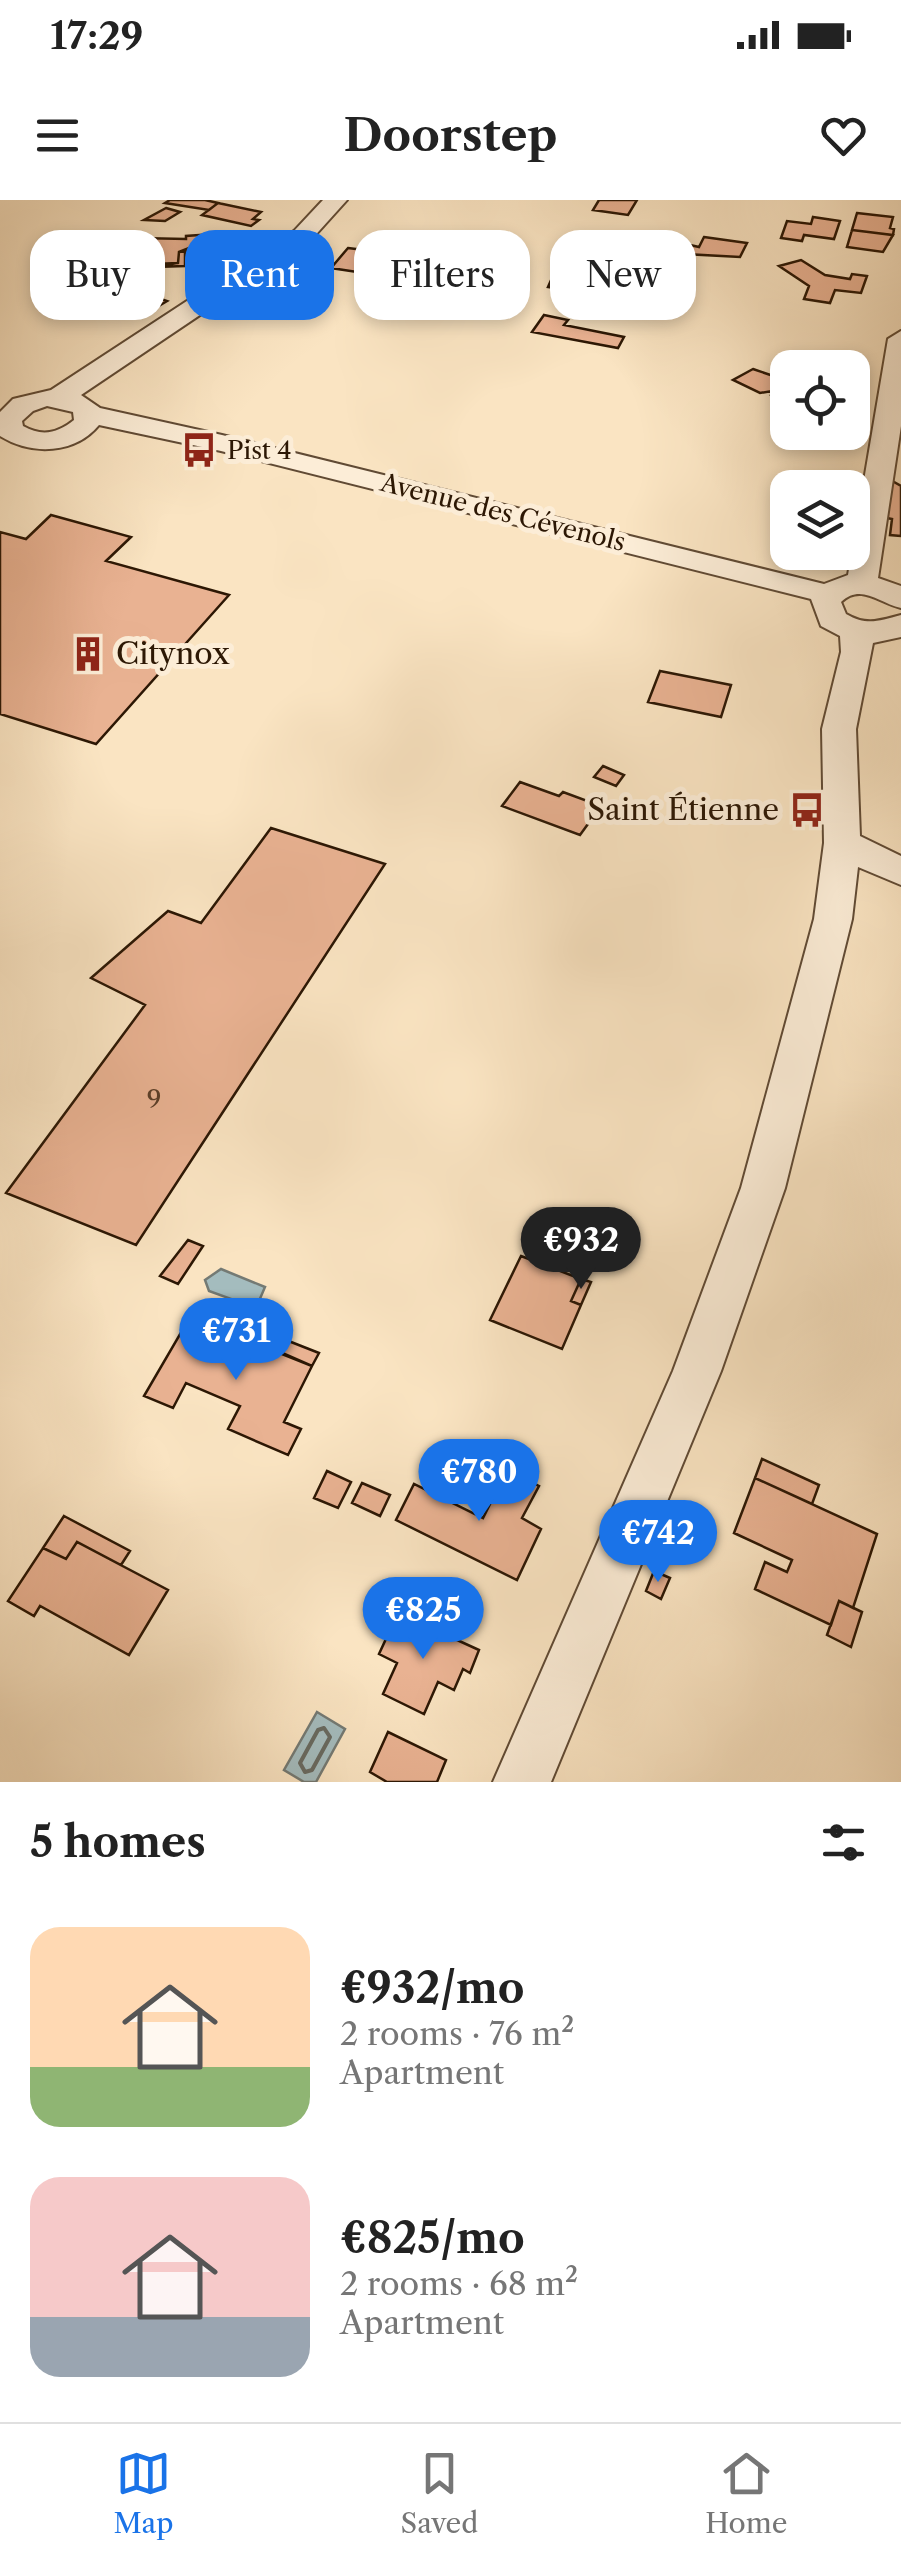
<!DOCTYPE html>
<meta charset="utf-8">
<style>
body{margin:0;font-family:"Libre Caslon Text",serif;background:#f6f6f6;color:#222;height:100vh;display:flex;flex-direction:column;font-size:38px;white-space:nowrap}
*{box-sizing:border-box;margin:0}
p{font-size:32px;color:#767676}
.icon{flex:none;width:55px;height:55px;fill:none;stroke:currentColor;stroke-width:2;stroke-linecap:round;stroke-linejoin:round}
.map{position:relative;height:1582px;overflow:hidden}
.panel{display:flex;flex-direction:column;background:#fff;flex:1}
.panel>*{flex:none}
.guide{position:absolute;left:30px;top:30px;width:842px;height:90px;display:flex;gap:20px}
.tools{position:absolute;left:770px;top:150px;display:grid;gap:20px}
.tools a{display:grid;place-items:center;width:100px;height:100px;border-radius:20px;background:#fff;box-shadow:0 5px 15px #0003;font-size:50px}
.price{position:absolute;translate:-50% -85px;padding:0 22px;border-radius:35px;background:#1a73e8;color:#fff;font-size:32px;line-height:65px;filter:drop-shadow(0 2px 5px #0008)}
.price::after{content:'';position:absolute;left:50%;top:60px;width:30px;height:22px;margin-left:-15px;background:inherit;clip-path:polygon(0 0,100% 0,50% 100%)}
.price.on{background:#222;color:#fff}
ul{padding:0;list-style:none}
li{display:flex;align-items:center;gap:30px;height:250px;padding:0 30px}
li span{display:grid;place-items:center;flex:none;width:280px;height:200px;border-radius:30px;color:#555}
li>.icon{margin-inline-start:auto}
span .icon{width:120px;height:120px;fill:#fffc;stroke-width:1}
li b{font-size:42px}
h2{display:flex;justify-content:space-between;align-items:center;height:120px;padding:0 30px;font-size:42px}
.pill{padding:0 35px;border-radius:30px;background:#fff;box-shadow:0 5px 15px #0003;font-size:35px;line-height:90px}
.pill.on{background:#1a73e8;color:#fff}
.status{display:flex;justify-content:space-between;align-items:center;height:70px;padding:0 50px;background:#fff;direction:ltr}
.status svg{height:28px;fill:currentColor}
header{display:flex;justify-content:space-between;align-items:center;height:130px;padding:0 30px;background:#fff;font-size:45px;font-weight:700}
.tab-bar{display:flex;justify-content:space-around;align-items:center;height:140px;border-top:2px solid #e0e0e0;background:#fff;font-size:28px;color:#767676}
.tab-bar a{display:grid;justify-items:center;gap:5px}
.tab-bar .on{color:#1a73e8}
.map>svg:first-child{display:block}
.water{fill:#a4bcbe;stroke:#747a74;stroke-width:2.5}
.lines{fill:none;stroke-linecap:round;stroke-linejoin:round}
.shore{stroke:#686a61;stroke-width:4}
.building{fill:#e9b292;stroke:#2c1704;stroke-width:2.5}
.minor-casing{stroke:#604a34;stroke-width:4}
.minor{fill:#fcedd7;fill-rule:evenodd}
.labels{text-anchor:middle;stroke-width:10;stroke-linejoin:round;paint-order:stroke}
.far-poi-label{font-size:25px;fill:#2c1704;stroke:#fcedd7;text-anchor:start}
.far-street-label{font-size:25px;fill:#2c1704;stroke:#fcedd7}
.number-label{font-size:25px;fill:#5b3e28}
.poi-label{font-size:30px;fill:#2c1704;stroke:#fcedd7;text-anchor:start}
</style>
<div class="status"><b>17:29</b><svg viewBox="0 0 49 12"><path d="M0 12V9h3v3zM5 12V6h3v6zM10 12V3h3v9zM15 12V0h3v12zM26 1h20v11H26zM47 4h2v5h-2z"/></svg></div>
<header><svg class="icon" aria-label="menu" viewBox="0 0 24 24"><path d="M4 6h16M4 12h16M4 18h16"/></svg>Doorstep<svg class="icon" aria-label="heart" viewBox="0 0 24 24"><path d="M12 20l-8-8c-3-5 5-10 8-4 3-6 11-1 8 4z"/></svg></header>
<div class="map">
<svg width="901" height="1582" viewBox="0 0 901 1582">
<rect width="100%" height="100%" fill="#fae4c2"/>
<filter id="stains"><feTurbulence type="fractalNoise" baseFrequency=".002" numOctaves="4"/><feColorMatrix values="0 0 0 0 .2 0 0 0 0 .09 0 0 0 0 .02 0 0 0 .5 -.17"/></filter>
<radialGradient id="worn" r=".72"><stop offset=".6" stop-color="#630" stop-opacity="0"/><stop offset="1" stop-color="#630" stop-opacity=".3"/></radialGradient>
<!-- water -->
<path class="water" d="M221 1069 265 1087 256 1108 209 1091 205 1080Z
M317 1512 345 1529 316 1582H304L284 1570Z"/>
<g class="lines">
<!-- shore -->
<path class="shore" d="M324 1528 330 1537 312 1570 305 1572 300 1563 318 1530Z"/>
</g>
<!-- building -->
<path class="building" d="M170 0H205L218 3 209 10 165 3Z
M599 0H637L628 15 593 10Z
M218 3 261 12 253 19 259 20 251 26 202 15Z
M166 8 180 12 165 21 144 20Z
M857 13 893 17 890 28 894 29 893 35 852 30Z
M813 17 840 21 834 39 804 35 802 41 781 38 787 21 811 24Z
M852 30 893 35 883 52 847 47Z
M585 32 611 36 609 40 623 42 617 54 576 48Z
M213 34V47L179 52 178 63 154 64 156 49 138 50 139 38 186 39V36Z
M704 37 747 43 740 57 685 54 690 45 699 47Z
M213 47 185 53V66L154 67 178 63 179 52 189 48Z
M348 48 372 51 386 53 370 74 331 68Z
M801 60 825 75 850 79 852 74 867 76 861 93 835 90 830 103 804 99 809 86 779 66Z
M559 62 582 65 579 71 600 73 599 77H603L599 86 578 84 575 91 548 87Z
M69 87 96 95 85 102 54 92Z
M138 91 167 101 147 113 118 103Z
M544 115 568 120 564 125 624 137 618 148 532 132Z
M753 169 788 181V197L771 195 772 191 760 193 733 180Z
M887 278 901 286V336L890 335 892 319 882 317Z
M51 315 131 337 106 361 229 395 96 544 0 514V332L26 339Z
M660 471 731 485 721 517 648 502Z
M603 566 624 575 616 586 594 577Z
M520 582 559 596 563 592 601 606 580 635 502 606Z
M271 628 385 664 136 1045 6 993 145 805 91 778 168 711 201 723Z
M188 1040 203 1046 178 1084 160 1076Z
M521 1056 581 1079 571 1101 581 1105 562 1149 490 1120Z
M581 1079 591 1082 581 1105 571 1101Z
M217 1128 312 1166 284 1222 301 1229 288 1255 228 1229 240 1206 186 1183 173 1208 144 1196 183 1129 210 1140Z
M286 1140 319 1153 312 1166 280 1152Z
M762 1259 819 1285 812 1304 755 1278Z
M507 1270 539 1286 522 1318 541 1329 517 1380 396 1320 414 1284 483 1318Z
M327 1271 351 1282 338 1308 314 1298Z
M755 1278 877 1334 853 1408 839 1401 831 1425 755 1389 765 1362 787 1372 792 1360 734 1333Z
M362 1283 390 1295 380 1316 352 1303Z
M64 1316 130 1351 121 1365 77 1342 66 1359 43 1348Z
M77 1342 168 1390 129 1455 40 1406 34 1416 8 1401 43 1348 66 1359Z
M654 1371 670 1378 661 1399 646 1391Z
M839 1401 862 1412 851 1447 827 1435Z
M398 1413 479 1450 470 1473 463 1469 454 1490 438 1482 424 1514 383 1494 397 1463 379 1454Z
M388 1532 446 1560 437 1582H387L370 1572Z"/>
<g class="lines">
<defs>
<path id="minor" d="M323 0H347L310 41 81 195 100 208 222 235 824 384 848 375 888 139 901 131V226L878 378 901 386V408C879 403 861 383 841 402L846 414C867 426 878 421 901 415V437L873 443 856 529 860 636 901 656V685L858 667 852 719 785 988 721 1171 551 1582H493L673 1171 741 988 814 719 824 643 822 529 841 452 840 436 821 426 811 399 221 251 99 225C75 254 32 256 0 236V212L13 199 51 190 294 31ZM47 206 73 212 74 220C58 233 42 237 23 226L22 221 33 211Z"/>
</defs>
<!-- minor casing -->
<use href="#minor" class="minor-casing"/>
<!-- minor -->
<use href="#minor" class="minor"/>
</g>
<!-- icons -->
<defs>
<symbol id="bus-bare" viewBox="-9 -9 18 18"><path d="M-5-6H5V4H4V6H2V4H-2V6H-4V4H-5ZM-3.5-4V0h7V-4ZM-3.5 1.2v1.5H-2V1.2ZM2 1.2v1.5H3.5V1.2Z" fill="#8f2418" stroke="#fcedd7" stroke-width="2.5" paint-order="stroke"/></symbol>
<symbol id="building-bare" viewBox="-9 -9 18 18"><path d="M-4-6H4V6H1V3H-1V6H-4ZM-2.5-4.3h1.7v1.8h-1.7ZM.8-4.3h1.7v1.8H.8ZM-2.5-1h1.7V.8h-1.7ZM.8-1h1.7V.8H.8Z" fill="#8f2418" stroke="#fcedd7" stroke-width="2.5" paint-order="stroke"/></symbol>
</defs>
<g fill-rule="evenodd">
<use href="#bus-bare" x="174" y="225" width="50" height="50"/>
<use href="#building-bare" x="63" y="429" width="50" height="50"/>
<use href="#bus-bare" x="782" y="585" width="50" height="50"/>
</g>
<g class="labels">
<!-- far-poi labels -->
<g class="far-poi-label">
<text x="227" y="259">Pist 4</text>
</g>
<!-- far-street labels -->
<g class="far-street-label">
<text transform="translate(503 312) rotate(14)" y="9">Avenue des Cévenols</text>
</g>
<!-- number labels -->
<g class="number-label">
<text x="154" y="908">9</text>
</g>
<!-- poi labels -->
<g class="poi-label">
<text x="116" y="464">Citynox</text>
<text x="779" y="620" text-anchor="end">Saint Étienne</text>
</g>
</g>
<rect width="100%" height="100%" filter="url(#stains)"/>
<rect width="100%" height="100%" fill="url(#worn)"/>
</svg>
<div class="tools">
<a><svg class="icon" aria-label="locate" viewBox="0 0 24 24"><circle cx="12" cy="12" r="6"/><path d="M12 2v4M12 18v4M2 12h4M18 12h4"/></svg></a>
<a><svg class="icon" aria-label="layers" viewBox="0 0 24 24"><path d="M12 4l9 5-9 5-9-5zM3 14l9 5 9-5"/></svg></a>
</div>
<b class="price on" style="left:581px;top:1092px">€932</b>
<b class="price" style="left:236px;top:1183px">€731</b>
<b class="price" style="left:479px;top:1324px">€780</b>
<b class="price" style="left:658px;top:1385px">€742</b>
<b class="price" style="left:423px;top:1462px">€825</b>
<div class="guide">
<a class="pill">Buy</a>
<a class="pill on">Rent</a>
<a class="pill">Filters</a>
<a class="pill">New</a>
</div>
</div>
<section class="panel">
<h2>5 homes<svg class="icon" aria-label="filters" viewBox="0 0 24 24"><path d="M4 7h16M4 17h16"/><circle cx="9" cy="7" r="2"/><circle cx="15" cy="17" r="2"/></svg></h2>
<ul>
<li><span style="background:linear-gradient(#ffd9b3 70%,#8fb573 0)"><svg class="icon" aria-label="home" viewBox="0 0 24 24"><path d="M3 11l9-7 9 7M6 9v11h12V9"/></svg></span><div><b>€932/mo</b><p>2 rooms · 76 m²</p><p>Apartment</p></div></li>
<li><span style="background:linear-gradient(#f6c9c9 70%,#9aa5b1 0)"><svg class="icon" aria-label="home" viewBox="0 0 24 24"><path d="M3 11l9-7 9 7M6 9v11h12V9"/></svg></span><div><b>€825/mo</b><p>2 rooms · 68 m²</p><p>Apartment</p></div></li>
</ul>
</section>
<nav class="tab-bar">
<a class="on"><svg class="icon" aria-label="map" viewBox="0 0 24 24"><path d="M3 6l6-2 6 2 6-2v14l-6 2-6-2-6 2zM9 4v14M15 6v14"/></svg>Map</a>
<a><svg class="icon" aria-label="saved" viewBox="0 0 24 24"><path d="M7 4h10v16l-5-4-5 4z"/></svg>Saved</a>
<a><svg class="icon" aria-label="home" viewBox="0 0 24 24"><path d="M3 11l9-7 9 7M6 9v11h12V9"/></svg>Home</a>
</nav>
